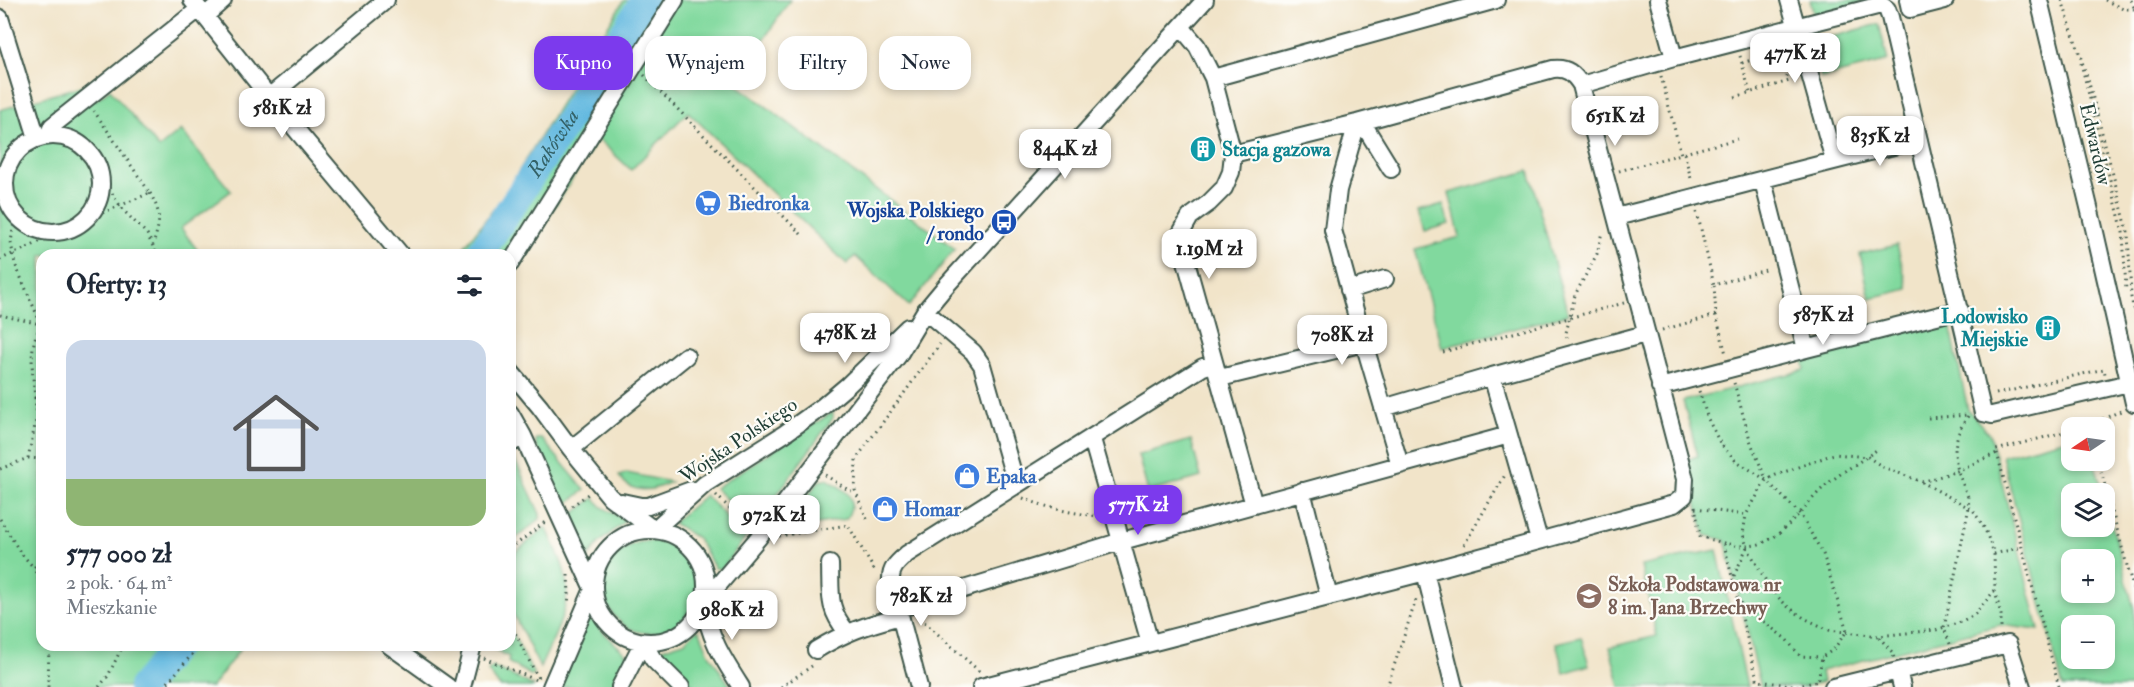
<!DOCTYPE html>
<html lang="pl">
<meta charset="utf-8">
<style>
body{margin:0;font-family:"IM FELL Double Pica",serif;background:#f2f2f3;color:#1f2937;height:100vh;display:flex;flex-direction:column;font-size:22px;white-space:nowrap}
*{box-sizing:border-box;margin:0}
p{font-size:20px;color:#747a83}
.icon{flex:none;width:33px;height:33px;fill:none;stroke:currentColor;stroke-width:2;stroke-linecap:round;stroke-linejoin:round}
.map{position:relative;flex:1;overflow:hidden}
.side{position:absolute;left:36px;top:249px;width:480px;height:402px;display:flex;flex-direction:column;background:#fff;border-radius:18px;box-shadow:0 3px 9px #0003}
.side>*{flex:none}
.guide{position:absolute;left:534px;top:36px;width:570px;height:54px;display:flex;gap:12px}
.needle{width:39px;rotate:257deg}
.tools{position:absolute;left:2061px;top:417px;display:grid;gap:12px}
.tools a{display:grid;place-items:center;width:54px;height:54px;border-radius:12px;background:#fff;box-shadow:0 3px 9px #0003;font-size:30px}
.price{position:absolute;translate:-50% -51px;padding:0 14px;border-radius:12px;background:#fff;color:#222;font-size:20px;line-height:39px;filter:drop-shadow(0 2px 3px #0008)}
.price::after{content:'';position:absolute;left:50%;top:36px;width:18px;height:14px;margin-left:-9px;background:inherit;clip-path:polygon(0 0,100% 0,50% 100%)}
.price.on{background:#7c3aed;color:#fff}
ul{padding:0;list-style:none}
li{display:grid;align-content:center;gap:12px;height:318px;padding:0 30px}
li span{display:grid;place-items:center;height:186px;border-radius:18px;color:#555}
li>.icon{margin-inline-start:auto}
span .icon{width:108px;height:108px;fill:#fffc;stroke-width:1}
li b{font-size:26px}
h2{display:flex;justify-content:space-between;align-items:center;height:72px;padding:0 30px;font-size:26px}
.pill{padding:0 21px;border-radius:18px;background:#fff;box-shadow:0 3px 9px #0003;font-size:21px;line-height:54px}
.pill.on{background:#7c3aed;color:#fff}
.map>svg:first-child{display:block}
.green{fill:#81d99e;stroke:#508b69;stroke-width:1.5;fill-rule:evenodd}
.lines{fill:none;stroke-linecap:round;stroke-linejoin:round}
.river{stroke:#64b9e0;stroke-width:28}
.minor-casing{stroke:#3e564a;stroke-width:20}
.path{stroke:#3e564a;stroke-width:3;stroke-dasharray:1.5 4.5;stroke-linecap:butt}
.minor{stroke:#fff;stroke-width:16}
.labels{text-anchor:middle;stroke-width:4.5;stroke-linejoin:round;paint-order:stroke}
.street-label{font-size:20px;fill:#1f3d34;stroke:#fdfcf7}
.culture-label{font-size:20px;font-weight:bold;fill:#0d838f;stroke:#fdfcf7;text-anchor:start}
.shop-label{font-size:20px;font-weight:bold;fill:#366cbe;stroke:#fdfcf7;text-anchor:start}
.transit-label{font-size:20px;font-weight:bold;fill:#164399;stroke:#fdfcf7;text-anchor:end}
.education-label{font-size:20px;font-weight:bold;fill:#785e54;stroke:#fdfcf7;text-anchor:start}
.water-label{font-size:21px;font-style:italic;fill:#346268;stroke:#fdfcf7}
</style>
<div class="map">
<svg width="2134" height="687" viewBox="0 0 2134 687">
<rect width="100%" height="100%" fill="#fdfcf7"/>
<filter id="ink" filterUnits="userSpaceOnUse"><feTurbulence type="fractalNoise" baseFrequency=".0167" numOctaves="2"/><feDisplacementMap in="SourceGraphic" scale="12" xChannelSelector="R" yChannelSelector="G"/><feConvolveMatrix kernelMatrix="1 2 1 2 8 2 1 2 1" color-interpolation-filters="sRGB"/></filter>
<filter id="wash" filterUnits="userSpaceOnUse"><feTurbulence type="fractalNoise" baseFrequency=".008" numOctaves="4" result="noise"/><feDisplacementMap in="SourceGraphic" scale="24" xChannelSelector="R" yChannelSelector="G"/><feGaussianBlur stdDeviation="1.35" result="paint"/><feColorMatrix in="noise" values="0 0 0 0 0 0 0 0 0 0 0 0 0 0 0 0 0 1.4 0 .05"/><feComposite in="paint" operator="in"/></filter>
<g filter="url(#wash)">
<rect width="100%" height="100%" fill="#f1e4c9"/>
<!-- green -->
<path class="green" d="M624 0H790L735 83 955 249 909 306 855 256 847 264 688 112 631 170 598 139 510 276V255H458L503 197Z
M1810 0H1870L1814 16Z
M1879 24 1888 61 1821 78 1812 42Z
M85 85 96 100 110 89 159 148 181 130 231 191 181 228 201 255H42V645H243L212 687H0V110Z
M1529 171 1568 314 1442 348 1415 249 1460 237 1449 193Z
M1443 204 1449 224 1425 231 1419 211Z
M1897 245 1908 289 1870 298 1860 254Z
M1949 320 1968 410 1990 435 2039 630 2000 625 1821 671 1823 682 1803 687H1761L1725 540 1705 535 1685 460 1698 456 1683 401 1805 370 1803 357Z
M833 412V418L754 526 715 488Z
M2071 438 2072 460 2094 461 2103 493 2072 494V526H2104L2105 499 2134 609V687H2063L2002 456ZM2072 560H2104V592H2072ZM2072 626H2104V658H2072Z
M536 439H542L585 490 562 507 536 445Z
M1191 440 1201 477 1148 492 1138 455Z
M510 456 514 458 540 514V519L515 539 510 530Z
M627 473 671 482C653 491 632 495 619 476Z
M827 479C844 489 860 497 846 519L783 530 819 481Z
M705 495 746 537 722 569 715 568 697 538 673 523Z
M594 498 602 507 623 519 624 522 599 543 588 557 586 556 568 518Z
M546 527C555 547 568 570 567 593 565 619 550 645 540 668L510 607 512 566 510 557Z
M604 587a46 46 0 1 1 92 0a46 46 0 1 1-92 0Z
M1717 550 1747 687H1620L1610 647 1657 636 1641 566Z
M591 617 603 632 628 656 611 687H560L586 620Z
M510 628 534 675 532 676 508 662 509 657 487 645H510Z
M697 630 700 632 709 654 731 687H695L660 654 658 650 684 642Z
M1581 637 1589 665 1564 673 1556 643Z
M493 667 534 686V687H500L488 671Z"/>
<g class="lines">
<!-- river -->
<g class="river">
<path id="s1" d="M479 255 566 124 644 0"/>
<path d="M142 687 177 645"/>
</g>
</g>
</g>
<g filter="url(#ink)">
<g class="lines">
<defs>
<path id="minor" d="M192 0 269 97 401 255
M1658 0 1674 58
M1789 0 1834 160
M1908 0 1910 9 1945 0
M2039 0 2094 228 2134 403
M205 16 223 0
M0 18 37 138
M1181 27 1197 46 1213 78 1233 154 1231 172 1224 188 1209 203 1190 217 1181 233 1184 254 1254 505
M1213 78 1496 0
M1581 85 1616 217
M269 97 386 0
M1362 122 1391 169
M1357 123 1338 190 1333 230 1364 343
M48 136 52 126 199 9
M5 184a48 48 0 1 1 96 0a48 48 0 1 1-96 0Z
M1233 154 1357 123 1553 69C1567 67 1574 74 1581 85L1674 58 1881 5 1887 9 1890 17 1983 413 1992 415 2129 383
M510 264 675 0
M1349 290 1385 279
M925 311 973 352 982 365 1016 484
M1806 349 1960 310
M510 371 540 407 571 449 610 497 654 530
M1220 378 1364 343 1400 465
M1660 387 1806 349 1763 181
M1383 408 1492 376
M510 413 523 436 593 589
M1092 439 1150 643
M510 444 523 436
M571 449 686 356
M1302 491 1329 597
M622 502 641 506H648L691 490
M654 530 705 484 784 434 822 407 848 385 908 327
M594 586a56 56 0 1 1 112 0a56 56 0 1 1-112 0Z
M1539 540 1492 376 1645 334
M830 564C831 594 827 608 847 632
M1425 572 1454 687
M704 602 759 537 898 356 925 311 945 287 1205 0
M704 602C708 636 723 659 741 687
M898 609 1122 541 1509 435
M643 642 653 659 681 687
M389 645 448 687
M816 650C845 632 867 625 900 616
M1898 671 1902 687
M462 687 473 645
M551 687 593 589
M620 687 643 642
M919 687 891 581C890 568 898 562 907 554 1005 491 1105 430 1203 367L1213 364
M981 687 1425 572 1674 504 1684 496 1685 479 1616 217C1717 192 1817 164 1919 140
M1833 687 2008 644 2022 687"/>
</defs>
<!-- minor casing -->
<use href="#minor" class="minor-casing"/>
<!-- path -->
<path class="path" d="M2062 0 2089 83 2128 232 2131 297 2134 311
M2105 0 2123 9H2134
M2131 0 2134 7
M1740 56 1750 93
M1742 63 1781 51 1788 80
M2081 63 2123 232 2126 291
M644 75 803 236
M1661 76 1681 154 1684 153 1692 182
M1735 97 1796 79
M1684 153 1737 139
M1619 171 1681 154
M99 173 123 210 147 234 157 255
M150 193C162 214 160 222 153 245
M91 212 100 214 150 193 94 111
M1697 212 1714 285
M15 213 11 243 15 264 41 324
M74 227 75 237
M0 260C15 251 43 245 52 231
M0 315 40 324
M1716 315 1726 354
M1662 330 1716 315 1714 285 1769 269
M1567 338 1566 333 1575 295 1597 254 1602 232
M1443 352 1624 303
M1734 383 1751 443 1766 479
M1699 391 1708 419 1720 443 1735 460 1766 480 1800 514 1823 554 1847 631 1833 650 1822 657 1818 681 1798 686 1758 681
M1996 394 2104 369 2105 374
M35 398C33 373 27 346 42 324
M1968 416C1947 446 1955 466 1968 497
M38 418 42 431
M1928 418 1968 415
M2081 428 2089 425
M2090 428 2089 425 2121 411
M1997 453 2059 687
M28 458 42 459
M2098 460 2134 591
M0 469 28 458 37 416 35 398 42 395
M825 475 850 491 855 490
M1922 482 1957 471 1997 453 1996 450 2072 430
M716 495 748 526
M1023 498C1047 508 1071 513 1098 516
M572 506 588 494
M1695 506 1700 536C1747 551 1763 553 1798 515 1807 506 1814 496 1823 488 1840 472 1861 462 1879 448
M1695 508 1746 515 1766 480 1776 475 1834 454 1868 457 1883 467 1922 482 1973 510 1985 529 1994 554 1995 590 1975 614 1964 621 1936 630 1878 636 1829 630 1804 618 1787 606 1771 590 1747 547 1743 534 1746 515
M0 519 20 552 34 568
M867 519 855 490 856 459 940 344
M779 536 848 525 876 573
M1724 544 1759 687
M1464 545 1505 475
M510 549 545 522
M1994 554 2022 547
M42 556 34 568 42 587
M568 575 569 595 568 604
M1734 576 1747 547
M1995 591 2001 615V629
M1740 603 1786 639 1800 656 1822 657
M920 618 980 672
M510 623 538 678
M1879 637 1892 652 1894 658
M1950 644 1944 628 1969 507 1968 497
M484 658 536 680
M48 687 49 645
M99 687 108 676 123 645
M164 687 200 645
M781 687 812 666
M1387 687 1416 600"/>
<!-- minor -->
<use href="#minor" class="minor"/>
</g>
</g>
<!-- icons -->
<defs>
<symbol id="building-disc" viewBox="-11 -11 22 22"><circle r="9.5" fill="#0f9aa8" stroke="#fdfcf7"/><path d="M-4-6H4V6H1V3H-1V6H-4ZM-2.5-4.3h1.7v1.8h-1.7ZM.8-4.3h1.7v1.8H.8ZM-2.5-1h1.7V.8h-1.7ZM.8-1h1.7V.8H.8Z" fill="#fff"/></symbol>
<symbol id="supermarket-disc" viewBox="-11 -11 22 22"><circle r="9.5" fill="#3f7fe0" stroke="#fdfcf7"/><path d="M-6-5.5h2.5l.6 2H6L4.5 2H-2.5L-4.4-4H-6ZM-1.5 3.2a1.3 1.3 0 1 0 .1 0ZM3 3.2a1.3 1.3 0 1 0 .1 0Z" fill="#fff"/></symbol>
<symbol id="bus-disc" viewBox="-11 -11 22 22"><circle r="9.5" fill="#1a4fb4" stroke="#fdfcf7"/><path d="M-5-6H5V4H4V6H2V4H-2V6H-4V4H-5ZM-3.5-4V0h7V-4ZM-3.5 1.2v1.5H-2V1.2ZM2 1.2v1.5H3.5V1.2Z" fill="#fff"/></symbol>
<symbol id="shop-disc" viewBox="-11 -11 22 22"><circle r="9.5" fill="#3f7fe0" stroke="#fdfcf7"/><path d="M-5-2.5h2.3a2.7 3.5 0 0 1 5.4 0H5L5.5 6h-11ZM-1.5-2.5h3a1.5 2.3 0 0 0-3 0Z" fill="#fff"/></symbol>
<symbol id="school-disc" viewBox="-11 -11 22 22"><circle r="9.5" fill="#8d6e63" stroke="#fdfcf7"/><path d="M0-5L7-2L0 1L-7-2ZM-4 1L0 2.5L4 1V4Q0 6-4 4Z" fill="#fff"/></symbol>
</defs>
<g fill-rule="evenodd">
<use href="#building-disc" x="1188" y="134" width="30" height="30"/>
<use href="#supermarket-disc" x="693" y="188" width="30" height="30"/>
<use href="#bus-disc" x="989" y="207" width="30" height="30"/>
<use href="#building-disc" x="2033" y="313" width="30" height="30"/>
<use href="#shop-disc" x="952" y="461" width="30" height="30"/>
<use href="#shop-disc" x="870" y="494" width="30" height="30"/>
<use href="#school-disc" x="1574" y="581" width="30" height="30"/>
</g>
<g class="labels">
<!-- street labels -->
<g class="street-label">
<text transform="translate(2096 144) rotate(77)" y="7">Edwardów</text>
<text transform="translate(738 440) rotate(-34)" y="7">Wojska Polskiego</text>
</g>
<!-- culture labels -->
<g class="culture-label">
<text x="1222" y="156">Stacja gazowa</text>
<text x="2028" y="323" text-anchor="end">Lodowisko<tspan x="2028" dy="23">Miejskie</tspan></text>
</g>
<!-- shop labels -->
<g class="shop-label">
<text x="728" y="210">Biedronka</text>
<text x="986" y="483">Epaka</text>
<text x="904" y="516">Homar</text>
</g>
<!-- transit labels -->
<g class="transit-label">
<text x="984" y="217">Wojska Polskiego<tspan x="984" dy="23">/ rondo</tspan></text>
</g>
<!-- education labels -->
<g class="education-label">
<text x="1608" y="591">Szkoła Podstawowa nr<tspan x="1608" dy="23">8 im. Jana Brzechwy</tspan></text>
</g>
<!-- water labels -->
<g class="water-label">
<text dy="7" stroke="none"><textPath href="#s1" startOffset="134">Rakówka</textPath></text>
</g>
</g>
</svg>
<div class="tools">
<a><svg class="needle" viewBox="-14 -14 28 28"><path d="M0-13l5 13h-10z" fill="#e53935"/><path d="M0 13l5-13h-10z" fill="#747a83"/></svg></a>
<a><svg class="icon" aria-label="layers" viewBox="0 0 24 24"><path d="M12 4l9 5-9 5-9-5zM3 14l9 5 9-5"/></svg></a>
<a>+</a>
<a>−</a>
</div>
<b class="price" style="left:1795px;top:84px">477K zł</b>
<b class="price" style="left:282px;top:139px">581K zł</b>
<b class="price" style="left:1615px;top:147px">651K zł</b>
<b class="price" style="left:1880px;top:167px">835K zł</b>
<b class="price" style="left:1065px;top:180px">844K zł</b>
<b class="price" style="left:1209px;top:280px">1.19M zł</b>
<b class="price" style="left:1823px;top:346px">587K zł</b>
<b class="price" style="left:845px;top:364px">478K zł</b>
<b class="price" style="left:1342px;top:366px">708K zł</b>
<b class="price on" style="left:1138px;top:536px">577K zł</b>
<b class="price" style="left:774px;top:546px">972K zł</b>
<b class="price" style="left:921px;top:627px">782K zł</b>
<b class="price" style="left:732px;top:641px">980K zł</b>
<div class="guide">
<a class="pill on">Kupno</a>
<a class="pill">Wynajem</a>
<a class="pill">Filtry</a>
<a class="pill">Nowe</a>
</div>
<section class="side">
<h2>Oferty: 13<svg class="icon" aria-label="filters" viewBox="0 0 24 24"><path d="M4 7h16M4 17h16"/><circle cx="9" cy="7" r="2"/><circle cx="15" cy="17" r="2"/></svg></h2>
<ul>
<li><span style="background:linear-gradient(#c9d6e8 75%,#8fb573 0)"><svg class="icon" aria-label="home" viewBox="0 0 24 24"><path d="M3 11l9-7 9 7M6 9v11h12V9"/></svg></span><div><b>577 000 zł</b><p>2 pok. · 64 m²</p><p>Mieszkanie</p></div></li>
</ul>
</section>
</div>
